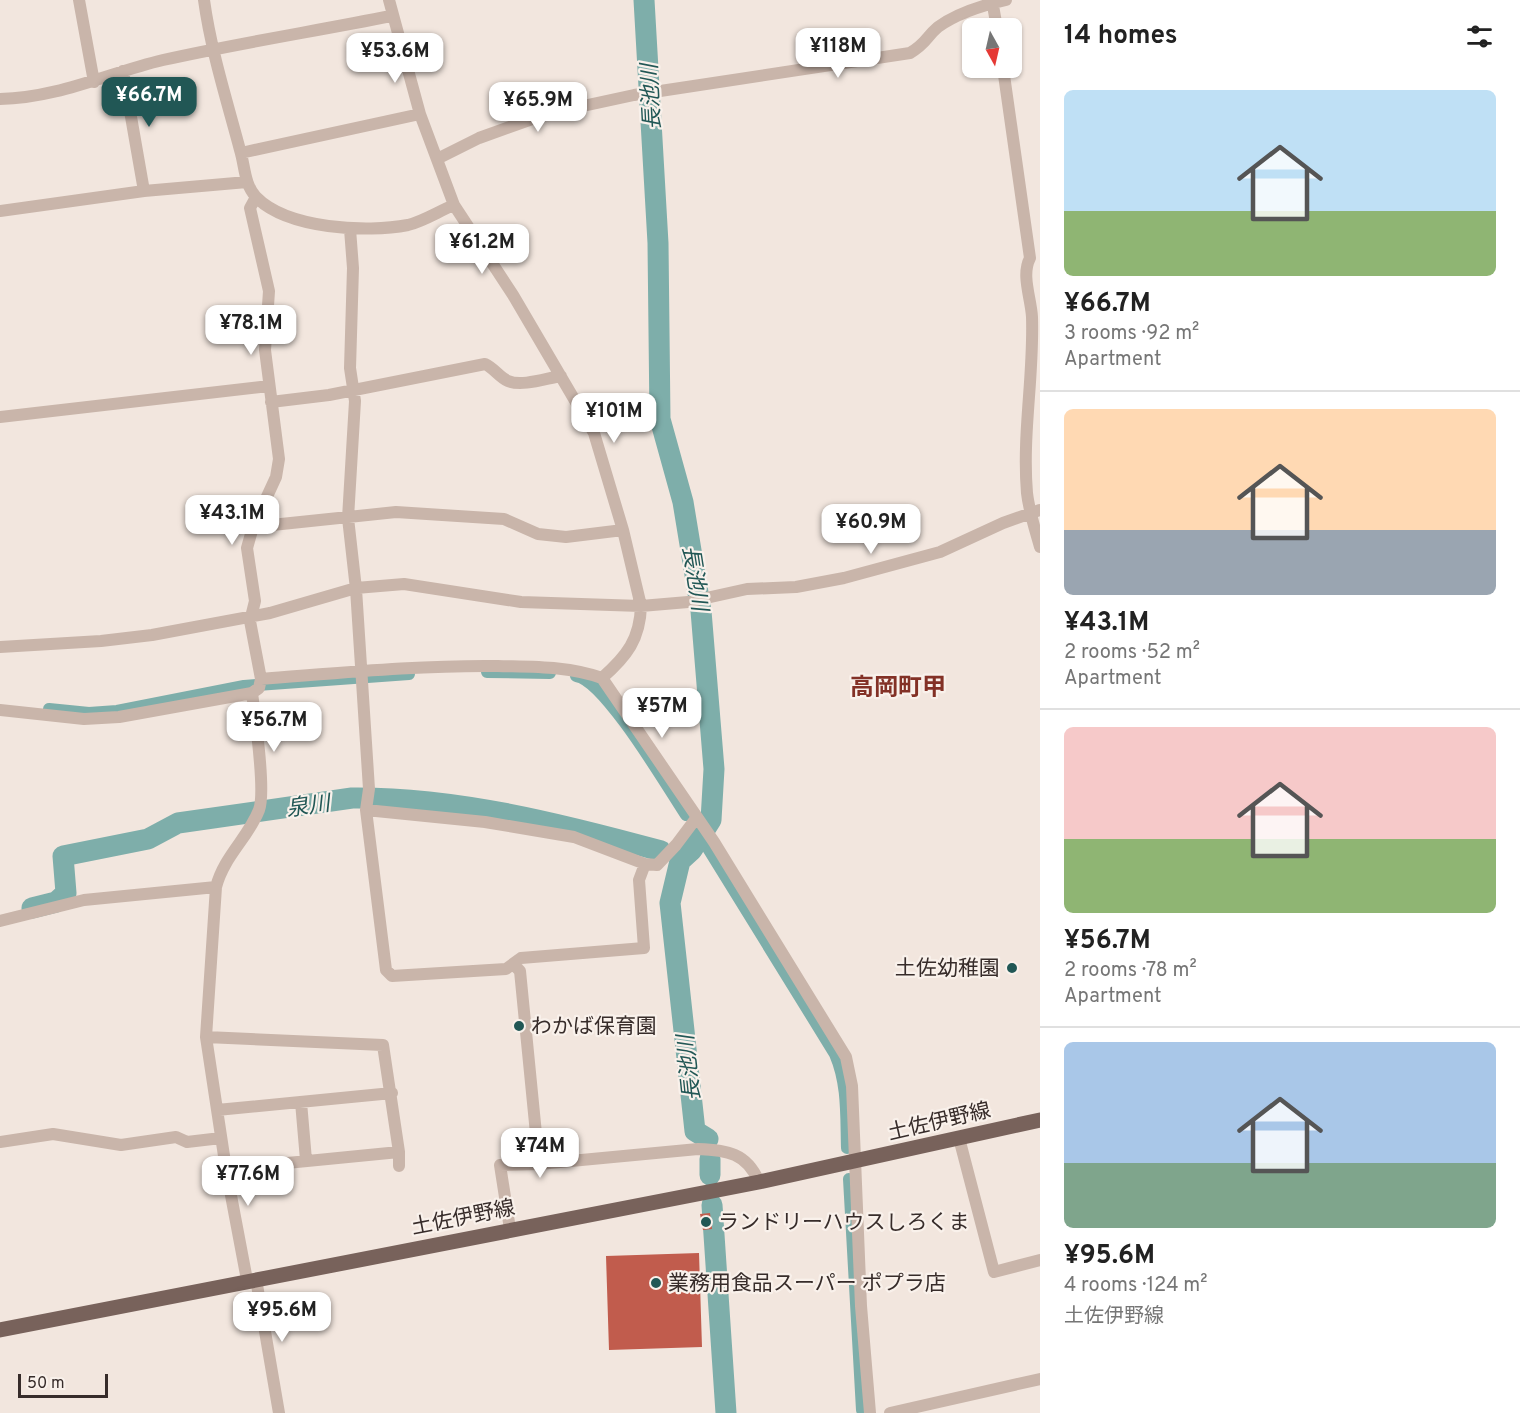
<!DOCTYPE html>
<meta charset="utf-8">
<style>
body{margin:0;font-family:Overpass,"Noto Sans JP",sans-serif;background:#f2f2f2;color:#222;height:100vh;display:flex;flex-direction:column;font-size:22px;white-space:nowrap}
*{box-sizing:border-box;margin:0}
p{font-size:20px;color:#767676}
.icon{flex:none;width:33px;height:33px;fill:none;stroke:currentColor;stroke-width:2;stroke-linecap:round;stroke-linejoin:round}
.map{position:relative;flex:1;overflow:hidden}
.panel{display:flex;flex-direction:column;background:#fff;width:480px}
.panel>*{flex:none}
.needle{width:39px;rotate:172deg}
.controls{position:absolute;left:962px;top:18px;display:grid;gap:12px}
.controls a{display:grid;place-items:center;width:60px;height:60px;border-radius:9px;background:#fff;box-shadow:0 2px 4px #0004;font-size:30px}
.scale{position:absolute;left:18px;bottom:15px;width:90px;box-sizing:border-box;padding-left:6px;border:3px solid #372c2a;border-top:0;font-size:16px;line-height:21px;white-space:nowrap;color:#372c2a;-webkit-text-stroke:4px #f9f1eb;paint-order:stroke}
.price{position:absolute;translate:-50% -51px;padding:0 14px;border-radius:12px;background:#fff;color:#222;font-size:20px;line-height:39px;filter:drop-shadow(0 2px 3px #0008)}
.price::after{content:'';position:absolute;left:50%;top:36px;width:18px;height:14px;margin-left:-9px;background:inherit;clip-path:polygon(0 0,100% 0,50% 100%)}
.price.on{background:#215755;color:#fff}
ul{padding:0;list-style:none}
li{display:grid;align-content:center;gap:12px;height:318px;padding:0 24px}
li+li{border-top:2px solid #e0e0e0}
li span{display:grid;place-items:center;height:186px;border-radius:9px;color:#555}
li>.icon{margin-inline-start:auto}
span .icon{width:108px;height:108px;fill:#fffc;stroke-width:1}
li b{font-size:26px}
h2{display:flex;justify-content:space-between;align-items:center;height:72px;padding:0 24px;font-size:26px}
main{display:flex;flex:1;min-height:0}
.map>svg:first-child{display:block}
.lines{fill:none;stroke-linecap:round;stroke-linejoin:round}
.canal{stroke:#7eaeaa;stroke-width:12}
.river{stroke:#7eaeaa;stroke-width:21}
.building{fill:#c15c4d}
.street{stroke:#c9b5aa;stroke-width:12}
.primary{stroke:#78625b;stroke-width:15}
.poi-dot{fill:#215755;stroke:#f9f1eb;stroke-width:2}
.labels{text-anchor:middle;stroke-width:4.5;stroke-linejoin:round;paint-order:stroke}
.poi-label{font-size:21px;fill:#372c2a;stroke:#f9f1eb;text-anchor:start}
.street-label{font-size:21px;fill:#372c2a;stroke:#f9f1eb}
.water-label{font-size:22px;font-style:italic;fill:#215755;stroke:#f9f1eb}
.quarter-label{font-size:24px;font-weight:bold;fill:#833126;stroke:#f9f1eb}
</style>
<main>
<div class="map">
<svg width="1040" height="1413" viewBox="0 0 1040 1413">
<rect width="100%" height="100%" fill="#f2e6de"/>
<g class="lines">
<!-- canal -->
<path class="canal" d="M487 672 550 673
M576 676C605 680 668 788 686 815
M49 709 89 713 117 711 244 686 409 674
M698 832 835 1054C848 1084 846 1116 847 1148
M849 1179 862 1410"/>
<!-- river -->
<path class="river" d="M644 0 658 243 660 419 683 502 701 611 714 769 711 820 692 850 680 861 670 903 695 1131 708 1139
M32 908 56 902 66 893 63 856 148 839 178 823 352 798C456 797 562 824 661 851
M710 1159V1175
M712 1205 726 1413"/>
</g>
<!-- building -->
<path class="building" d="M710 1213 712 1229 703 1230 700 1214Z
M699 1253 702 1347 609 1350 606 1256Z"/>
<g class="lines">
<!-- street -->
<path class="street" d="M79 0 94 82
M204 0C211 51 227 101 240 150 245 166 244 184 256 197 287 229 367 233 408 225 424 221 439 211 454 205
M389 0 420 114 454 205 513 295 594 433 623 530 641 606C640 639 627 656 602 678
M992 0 997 28
M1003 68 1030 258C1021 275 1031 298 1032 317 1034 376 1022 434 1027 493 1029 511 1035 529 1040 547
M123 71 144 191
M0 99C58 98 108 73 163 60 239 43 316 31 391 16
M241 153 420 114
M437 159 479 138 546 114 634 95 910 53C927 43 926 37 938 27 956 14 984 5 1006 0
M0 211 144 191 247 182
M350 229 353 268 350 368 355 401 348 518 356 589 369 789 366 810 386 970 392 976 506 969 521 958 644 948 639 880 645 864
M271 402 329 395 485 364C494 368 499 377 508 381 522 387 547 378 561 376
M0 417 269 386
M253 527 276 477 279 459 265 350 269 291 250 208 256 197
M0 647 101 641 152 635 270 613 356 588 404 584 521 602 641 606 688 602 747 589 796 587 844 578 940 552 1003 523 1040 510
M261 679C340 673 419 665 498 666 534 667 568 666 602 678L714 842 846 1057 852 1086 861 1306 870 1413
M0 710 84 719 119 717 252 693
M366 810 485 822 574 837 645 864 657 865 676 845 697 817
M0 921 84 900 216 887
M513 964 520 971 539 1164 698 1149C727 1150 747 1153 759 1182
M206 1037 383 1045 399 1152 226 1169
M301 1102 306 1160
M217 1110 392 1093
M959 1138 994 1272 1040 1260
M0 1142 53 1134 121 1145 176 1137 187 1142 221 1138
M399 1152V1166
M510 1229 500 1165 539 1164
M256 1279 279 1413
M247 1280 226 1169 206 1037 216 887C224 856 248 838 259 810 266 792 255 716 252 693L259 688 261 679 250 621 255 601 247 548 253 527 396 512 504 519 538 534 566 537 623 530
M890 1413 1040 1379"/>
<!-- primary -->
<path class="primary" d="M0 1330 759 1182 1040 1120"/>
</g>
<!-- markers -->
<g class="poi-dot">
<circle cx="1012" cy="968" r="6"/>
<circle cx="519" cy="1026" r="6"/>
<circle cx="706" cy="1222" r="6"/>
<circle cx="656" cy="1283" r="6"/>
</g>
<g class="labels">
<!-- poi labels -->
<g class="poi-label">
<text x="1000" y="975" text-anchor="end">土佐幼稚園</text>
<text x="531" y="1033">わかば保育園</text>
<text x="718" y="1229">ランドリーハウスしろくま</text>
<text x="668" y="1290">業務用食品スーパー ポプラ店</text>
</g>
<!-- street labels -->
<g class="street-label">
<text transform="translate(939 1121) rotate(-13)" y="7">土佐伊野線</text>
<text transform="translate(463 1217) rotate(-11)" y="7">土佐伊野線</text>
</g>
<!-- water labels -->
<g class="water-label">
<text transform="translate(650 97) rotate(-93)" y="8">長池川</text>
<text transform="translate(696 578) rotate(81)" y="8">長池川</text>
<text transform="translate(308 805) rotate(-8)" y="8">泉川</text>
<text transform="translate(688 1068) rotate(-96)" y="8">長池川</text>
</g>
<!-- quarter labels -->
<g class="quarter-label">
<text x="898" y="695">高岡町甲</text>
</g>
</g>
</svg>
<div class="controls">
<a><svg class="needle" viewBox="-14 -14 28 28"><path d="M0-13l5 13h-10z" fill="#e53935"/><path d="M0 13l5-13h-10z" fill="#767676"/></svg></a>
</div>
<div class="scale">50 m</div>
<b class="price" style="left:838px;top:79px">¥118M</b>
<b class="price" style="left:395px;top:84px">¥53.6M</b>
<b class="price on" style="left:149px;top:128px">¥66.7M</b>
<b class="price" style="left:538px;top:133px">¥65.9M</b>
<b class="price" style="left:482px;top:275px">¥61.2M</b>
<b class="price" style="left:251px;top:356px">¥78.1M</b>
<b class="price" style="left:614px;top:444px">¥101M</b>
<b class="price" style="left:232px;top:546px">¥43.1M</b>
<b class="price" style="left:871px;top:555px">¥60.9M</b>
<b class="price" style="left:662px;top:739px">¥57M</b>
<b class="price" style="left:274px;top:753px">¥56.7M</b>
<b class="price" style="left:540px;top:1179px">¥74M</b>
<b class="price" style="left:248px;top:1207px">¥77.6M</b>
<b class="price" style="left:282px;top:1343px">¥95.6M</b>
</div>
<section class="panel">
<h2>14 homes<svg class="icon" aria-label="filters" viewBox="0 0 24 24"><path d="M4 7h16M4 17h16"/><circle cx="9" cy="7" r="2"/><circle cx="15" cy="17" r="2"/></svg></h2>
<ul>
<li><span style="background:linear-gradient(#bfe0f5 65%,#8fb573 0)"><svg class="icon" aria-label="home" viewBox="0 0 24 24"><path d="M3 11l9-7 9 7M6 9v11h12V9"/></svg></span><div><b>¥66.7M</b><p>3 rooms · 92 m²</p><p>Apartment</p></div></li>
<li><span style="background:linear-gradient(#ffd9b3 65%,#9aa5b1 0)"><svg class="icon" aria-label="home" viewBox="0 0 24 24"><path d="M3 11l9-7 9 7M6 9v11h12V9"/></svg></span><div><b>¥43.1M</b><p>2 rooms · 52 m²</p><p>Apartment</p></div></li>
<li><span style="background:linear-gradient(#f6c9c9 60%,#8fb573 0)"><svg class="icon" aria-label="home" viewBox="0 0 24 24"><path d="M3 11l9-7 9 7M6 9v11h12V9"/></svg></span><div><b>¥56.7M</b><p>2 rooms · 78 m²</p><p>Apartment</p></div></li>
<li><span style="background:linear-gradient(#a9c7e8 65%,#7fa58c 0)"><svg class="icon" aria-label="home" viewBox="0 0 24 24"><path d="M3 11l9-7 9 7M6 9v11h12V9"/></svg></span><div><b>¥95.6M</b><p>4 rooms · 124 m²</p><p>土佐伊野線</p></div></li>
</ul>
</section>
</main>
